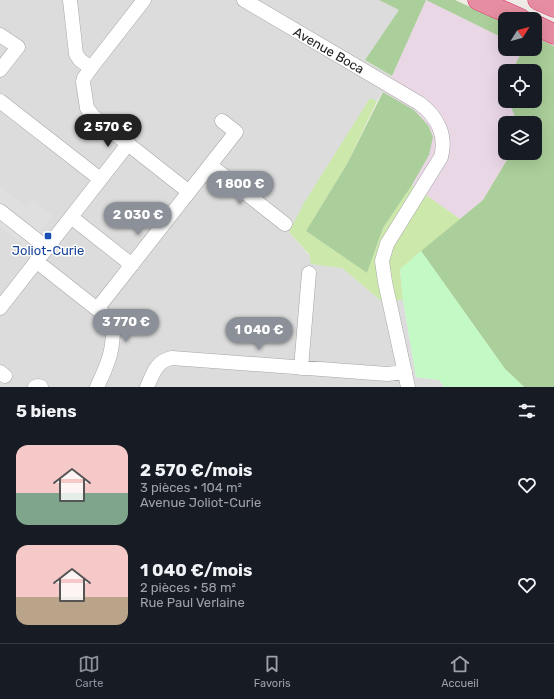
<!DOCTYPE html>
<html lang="fr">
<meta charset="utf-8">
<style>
body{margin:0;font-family:Rubik,sans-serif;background:#242831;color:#f1f3f6;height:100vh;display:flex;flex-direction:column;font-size:15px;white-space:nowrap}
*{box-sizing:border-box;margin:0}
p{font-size:13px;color:#9ea1a6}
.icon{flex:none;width:22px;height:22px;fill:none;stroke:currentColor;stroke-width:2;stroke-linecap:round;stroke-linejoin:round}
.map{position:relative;height:387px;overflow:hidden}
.sheet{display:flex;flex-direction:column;background:#171b24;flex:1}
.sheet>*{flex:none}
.needle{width:26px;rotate:53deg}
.fabs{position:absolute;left:498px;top:12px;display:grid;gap:8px}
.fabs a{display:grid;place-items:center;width:44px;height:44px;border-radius:8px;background:#171b24;box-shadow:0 4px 16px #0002;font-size:20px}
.price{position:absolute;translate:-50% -34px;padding:0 9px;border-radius:14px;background:#8c9099;color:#fff;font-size:13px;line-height:26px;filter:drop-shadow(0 1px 2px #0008)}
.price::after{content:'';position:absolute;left:50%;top:24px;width:12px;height:9px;margin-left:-6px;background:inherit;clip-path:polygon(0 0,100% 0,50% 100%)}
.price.active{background:#222;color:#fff}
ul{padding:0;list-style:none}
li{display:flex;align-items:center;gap:12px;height:100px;padding:0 16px}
li span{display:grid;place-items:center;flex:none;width:112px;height:80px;border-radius:12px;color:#555}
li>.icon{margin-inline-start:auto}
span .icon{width:48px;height:48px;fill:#fffc;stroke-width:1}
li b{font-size:17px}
h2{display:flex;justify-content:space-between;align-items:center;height:48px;padding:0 16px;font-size:17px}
.menu{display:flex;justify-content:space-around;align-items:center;height:56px;border-top:1px solid #363941;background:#171b24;font-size:11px;color:#9ea1a6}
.menu a{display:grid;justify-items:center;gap:2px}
.menu .active{color:#8c9099}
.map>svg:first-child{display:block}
.residential{fill:#dddcdc}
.industrial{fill:#e9d7e6}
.grass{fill:#cce9ab}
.forest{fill:#abcf9a}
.park{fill:#c2f9c4}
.parking{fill:#dfdfdf}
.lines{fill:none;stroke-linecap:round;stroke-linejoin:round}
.minor-casing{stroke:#a6a6a6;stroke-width:15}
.highway-casing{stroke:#da256a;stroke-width:21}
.minor{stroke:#fff;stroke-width:14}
.highway{stroke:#e68da1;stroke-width:20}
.transit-dot{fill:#1a4fb4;stroke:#fff;stroke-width:1.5}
.labels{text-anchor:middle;stroke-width:3;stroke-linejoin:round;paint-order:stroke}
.street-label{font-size:13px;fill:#1f1f1f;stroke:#fff}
.transit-label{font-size:13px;fill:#164399;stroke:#fff}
</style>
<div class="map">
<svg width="554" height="387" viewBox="0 0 554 387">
<rect width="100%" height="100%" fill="#efebe5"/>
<!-- residential -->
<path class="residential" d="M0 0H379L400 10 365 60 392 76 377 101 370 99 289 232 309 255 312 264 342 268 380 300H403L416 377 439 380 444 387H0Z"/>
<!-- industrial -->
<path class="industrial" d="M426 0 505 39V49H523L512 71H505V84L504 87 505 91V101H509L517 123H505V153H511L483 200 460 219 412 185 429 155 414 111 383 92 392 76Z"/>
<!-- grass -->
<path class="grass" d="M370 98 377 101 347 164 306 231 367 273 383 228 412 185 460 219 400 269 403 300H380L342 268 311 264 309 254 289 232 304 203Z"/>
<!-- forest -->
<path class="forest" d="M379 0H426L392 76 365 60 399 10Z
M426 0H455L505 23V39Z
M535 37 554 46V387H524L505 369 421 251 483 200 511 153H535V123H517L509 101H535V71H512L523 49H535Z
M383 92 414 110 428 125 433 137 429 155 412 185 383 228 367 273 306 231 347 164Z"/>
<!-- park -->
<path class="park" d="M421 251 505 369 524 387H444L439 380 416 377 403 300 400 269Z"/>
<!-- parking -->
<path class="parking" d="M0 186 27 207 33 200 53 215 27 248 0 227Z"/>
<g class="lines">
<defs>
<path id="minor" d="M70 0 76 54 80 60 91 68
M244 0 419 103C437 116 447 135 441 157L387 244 382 261 385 282 408 387
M0 35 18 47 0 70
M0 101 100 179
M128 144 189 192
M210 165 285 224
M0 211 47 248
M71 217 132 265
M36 261 97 309 236 132 222 121
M0 308 128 144 93 116 87 108 83 82 84 78 91 68 144 0
M301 368 309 273
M0 372 5 376
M35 387 38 386 41 387
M97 387C109 362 114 349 113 321L97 309
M147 387C153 374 156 361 172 358L387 374 405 372"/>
<path id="highway" d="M478 0 521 19
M538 0 554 7
M535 25 554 34"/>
</defs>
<!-- minor casing -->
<use href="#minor" class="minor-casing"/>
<!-- highway casing -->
<use href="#highway" class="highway-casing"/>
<!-- minor -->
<use href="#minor" class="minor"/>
<!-- highway -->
<use href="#highway" class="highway"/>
</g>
<!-- markers -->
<rect class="transit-dot" x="44" y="232" width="8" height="8" rx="2"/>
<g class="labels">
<!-- street labels -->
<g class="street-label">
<text transform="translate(329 50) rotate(30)" y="5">Avenue Boca</text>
</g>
<!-- transit labels -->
<g class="transit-label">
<text x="48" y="255">Joliot-Curie</text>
</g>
</g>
</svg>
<div class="fabs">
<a><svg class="needle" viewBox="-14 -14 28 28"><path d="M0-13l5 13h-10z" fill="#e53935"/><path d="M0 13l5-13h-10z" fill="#9ea1a6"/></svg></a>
<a><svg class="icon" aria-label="locate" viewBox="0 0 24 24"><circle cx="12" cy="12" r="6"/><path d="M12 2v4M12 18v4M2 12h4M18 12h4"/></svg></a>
<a><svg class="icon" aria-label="layers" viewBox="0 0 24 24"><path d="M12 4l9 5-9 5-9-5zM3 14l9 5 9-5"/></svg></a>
</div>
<b class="price active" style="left:108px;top:148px">2 570 €</b>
<b class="price" style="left:240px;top:205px">1 800 €</b>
<b class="price" style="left:138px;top:236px">2 030 €</b>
<b class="price" style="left:126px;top:343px">3 770 €</b>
<b class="price" style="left:259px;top:351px">1 040 €</b>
</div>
<section class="sheet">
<h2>5 biens<svg class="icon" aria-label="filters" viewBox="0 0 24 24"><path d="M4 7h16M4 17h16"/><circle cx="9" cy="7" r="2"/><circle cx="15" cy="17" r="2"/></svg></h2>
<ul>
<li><span style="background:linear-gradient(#f6c9c9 60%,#7fa58c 0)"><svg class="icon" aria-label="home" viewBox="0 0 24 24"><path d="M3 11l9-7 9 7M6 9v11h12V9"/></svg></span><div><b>2 570 €/mois</b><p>3 pièces · 104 m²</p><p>Avenue Joliot-Curie</p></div><svg class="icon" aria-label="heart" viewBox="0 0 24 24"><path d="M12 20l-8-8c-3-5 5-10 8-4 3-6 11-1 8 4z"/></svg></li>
<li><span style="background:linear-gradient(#f6c9c9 65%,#b9a48a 0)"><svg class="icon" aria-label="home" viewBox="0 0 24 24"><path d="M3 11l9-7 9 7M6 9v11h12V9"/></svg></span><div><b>1 040 €/mois</b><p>2 pièces · 58 m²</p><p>Rue Paul Verlaine</p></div><svg class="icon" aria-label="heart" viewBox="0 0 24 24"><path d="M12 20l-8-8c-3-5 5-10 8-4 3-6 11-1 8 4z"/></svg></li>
</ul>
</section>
<nav class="menu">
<a class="active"><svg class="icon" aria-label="map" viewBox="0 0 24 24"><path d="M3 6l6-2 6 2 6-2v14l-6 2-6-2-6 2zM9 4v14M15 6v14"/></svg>Carte</a>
<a><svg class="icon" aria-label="saved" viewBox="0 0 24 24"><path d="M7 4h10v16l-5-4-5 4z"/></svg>Favoris</a>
<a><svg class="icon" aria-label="home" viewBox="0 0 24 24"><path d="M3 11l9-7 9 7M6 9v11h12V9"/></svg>Accueil</a>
</nav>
